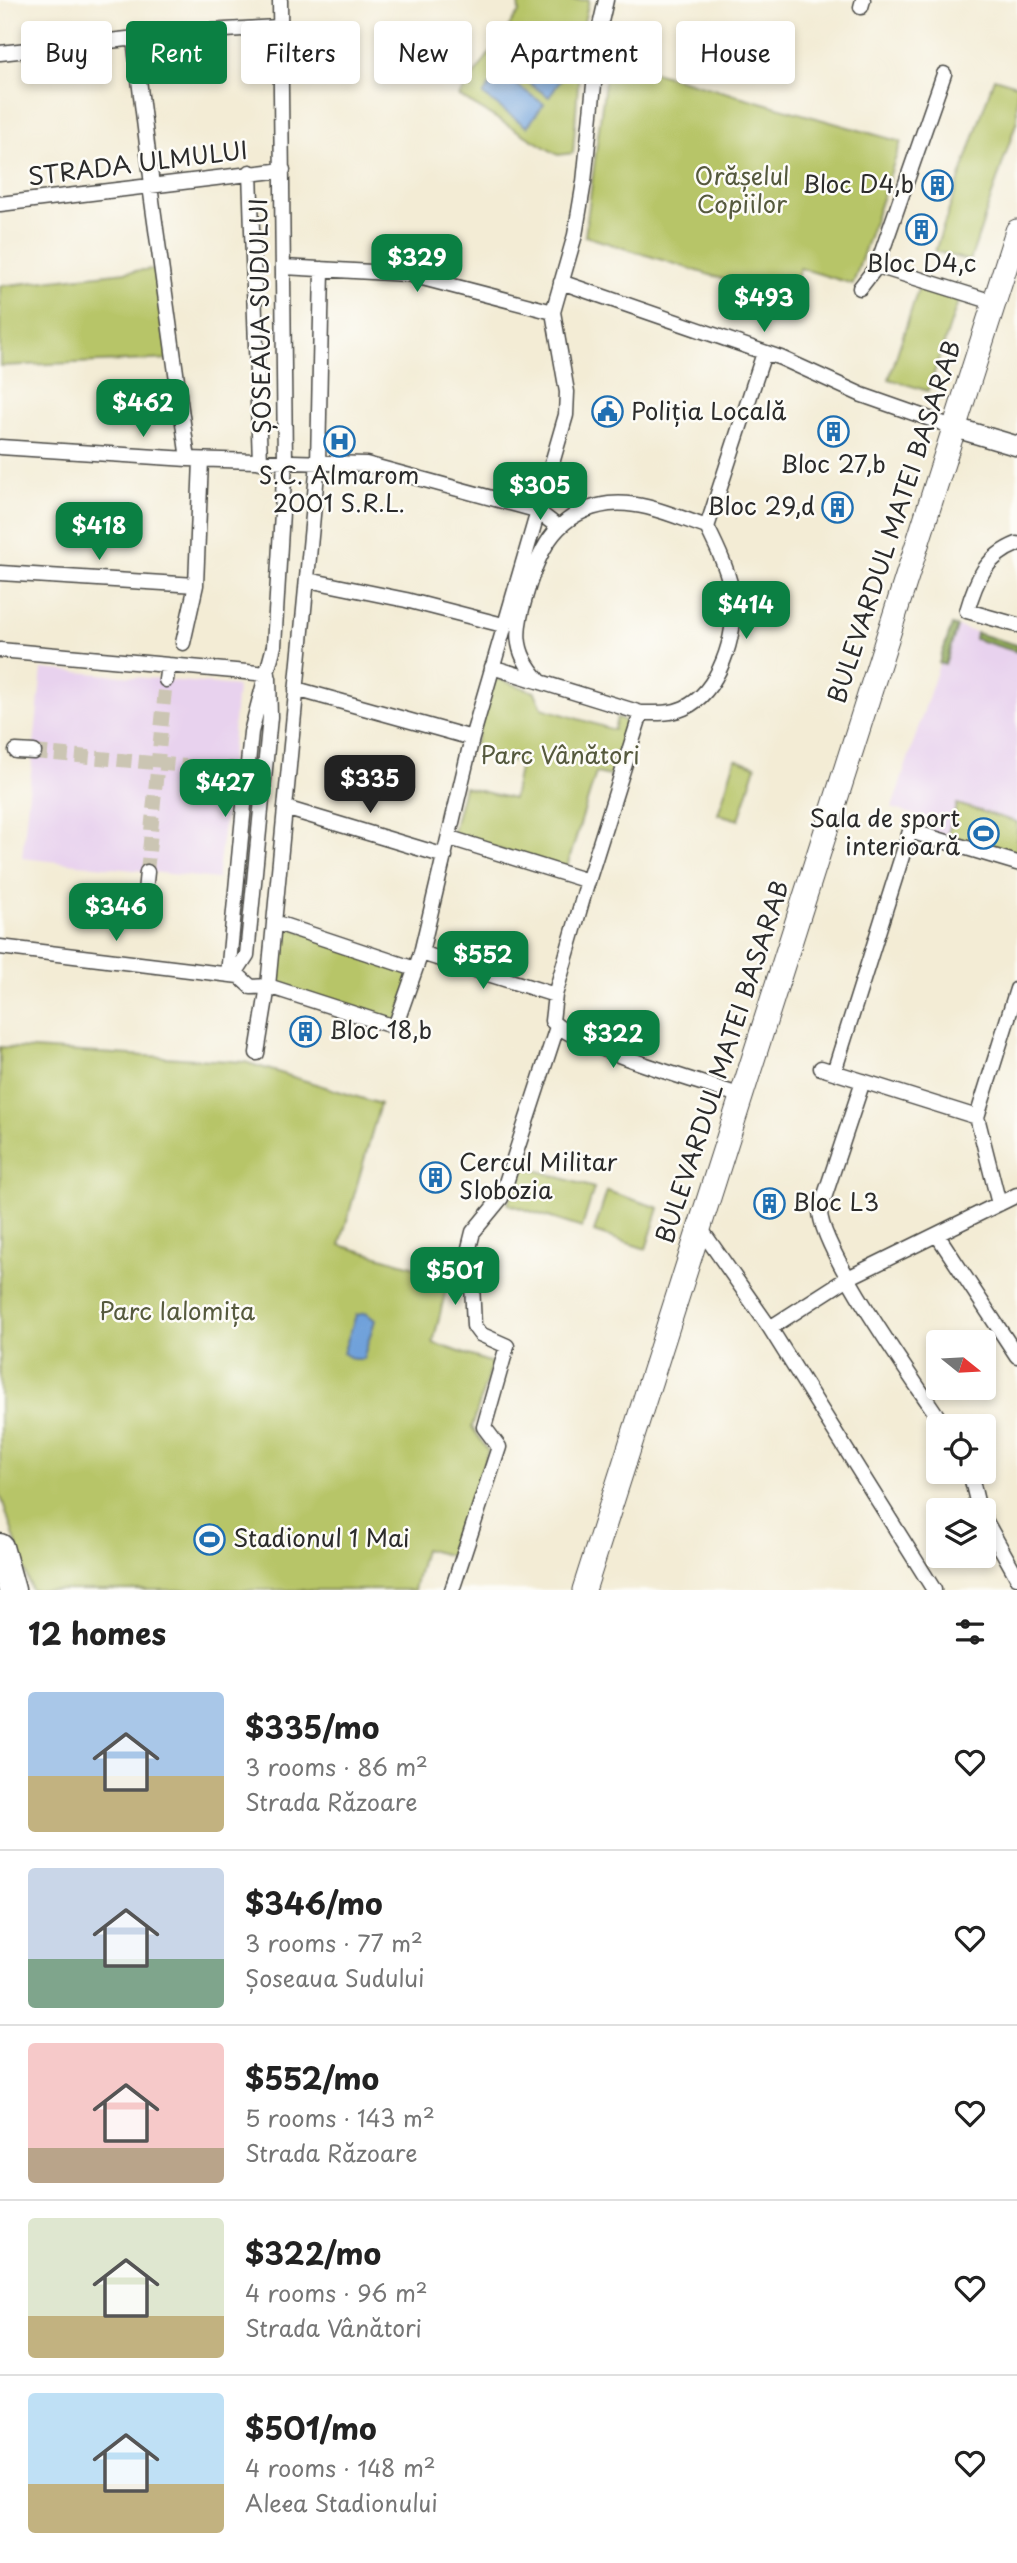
<!DOCTYPE html>
<meta charset="utf-8">
<style>
body{margin:0;font-family:"Playpen Sans",sans-serif;background:#f6f6f6;color:#222;height:100vh;display:flex;flex-direction:column;font-size:26px;white-space:nowrap}
*{box-sizing:border-box;margin:0}
p{font-size:23px;color:#767676}
.icon{flex:none;width:38px;height:38px;fill:none;stroke:currentColor;stroke-width:2;stroke-linecap:round;stroke-linejoin:round}
.map{position:relative;height:1590px;overflow:hidden}
.side{display:flex;flex-direction:column;background:#fff;flex:1}
.side>*{flex:none}
.top-card{position:absolute;left:21px;top:21px;width:976px;height:63px;display:flex;gap:14px}
.needle{width:46px;rotate:108deg}
.buttons{position:absolute;left:926px;top:1330px;display:grid;gap:14px}
.buttons a{display:grid;place-items:center;width:70px;height:70px;border-radius:7px;background:#fff;box-shadow:0 4px 10px #0003;font-size:35px}
.price{position:absolute;translate:-50% -60px;padding:0 16px;border-radius:14px;background:#0b8043;color:#fff;font-size:23px;line-height:46px;filter:drop-shadow(0 2px 4px #0008)}
.price::after{content:'';position:absolute;left:50%;top:42px;width:21px;height:16px;margin-left:-10px;background:inherit;clip-path:polygon(0 0,100% 0,50% 100%)}
.price.current{background:#222;color:#fff}
ul{padding:0;list-style:none}
li{display:flex;align-items:center;gap:21px;height:175px;padding:0 28px}
li+li{border-top:2px solid #e0e0e0}
li span{display:grid;place-items:center;flex:none;width:196px;height:140px;border-radius:7px;color:#555}
li>.icon{margin-inline-start:auto}
span .icon{width:84px;height:84px;fill:#fffc;stroke-width:1}
li b{font-size:30px}
h2{display:flex;justify-content:space-between;align-items:center;height:84px;padding:0 28px;font-size:30px}
.pill{padding:0 24px;border-radius:7px;background:#fff;box-shadow:0 4px 10px #0003;font-size:24px;line-height:63px}
.pill.current{background:#0b8043;color:#fff}
.map>svg:first-child{display:block}
.built{fill:#e8d2ee}
.green{fill:#b7c567;stroke:#717849;stroke-width:2}
.forest{fill:#91aa5c;stroke:#5e6a44;stroke-width:2}
.water{fill:#70a1da;stroke:#4e6682;stroke-width:2}
.lines{fill:none;stroke-linecap:round;stroke-linejoin:round}
.street-tunnel{stroke:#cbc5b3;stroke-width:14;stroke-dasharray:14 7;stroke-linecap:butt}
.street-casing{stroke:#494844;stroke-width:17}
.secondary-casing{stroke:#494844;stroke-width:22}
.primary-casing{stroke:#494844;stroke-width:25}
.highway-casing{stroke:#494844;stroke-width:29}
.street{stroke:#fff;stroke-width:14}
.secondary{stroke:#fff;stroke-width:19}
.primary{stroke:#fff;stroke-width:23}
.highway{stroke:#fff;stroke-width:26}
.labels{text-anchor:middle;stroke-width:5;stroke-linejoin:round;paint-order:stroke}
.street-label{font-size:24px;fill:#2b2b2b;stroke:#fdfcf7}
.park-label{font-size:24px;fill:#55593d;stroke:#fdfcf7}
.poi-label{font-size:24px;fill:#2b2b2b;stroke:#fdfcf7;text-anchor:start}
</style>
<div class="map">
<svg width="1017" height="1590" viewBox="0 0 1017 1590">
<rect width="100%" height="100%" fill="#fdfcf7"/>
<filter id="ink" filterUnits="userSpaceOnUse"><feTurbulence type="fractalNoise" baseFrequency=".0143" numOctaves="2"/><feDisplacementMap in="SourceGraphic" scale="14" xChannelSelector="R" yChannelSelector="G"/><feConvolveMatrix kernelMatrix="1 2 1 2 8 2 1 2 1" color-interpolation-filters="sRGB"/></filter>
<filter id="wash" filterUnits="userSpaceOnUse"><feTurbulence type="fractalNoise" baseFrequency=".00686" numOctaves="4" result="noise"/><feDisplacementMap in="SourceGraphic" scale="28" xChannelSelector="R" yChannelSelector="G"/><feGaussianBlur stdDeviation="1.57" result="paint"/><feColorMatrix in="noise" values="0 0 0 0 0 0 0 0 0 0 0 0 0 0 0 0 0 1.4 0 .05"/><feComposite in="paint" operator="in"/></filter>
<g filter="url(#wash)">
<rect width="100%" height="100%" fill="#f3ecd5"/>
<!-- built -->
<path class="built" d="M952 625 1017 645V858L912 826 915 815 892 808Z
M42 669 237 686 229 781 240 782 238 794H228L217 879 22 858Z"/>
<!-- green -->
<path class="green" d="M499 0H589L582 31 573 153 558 155 459 96 519 12 518 0Z
M608 59 901 142 853 284 800 268 790 300 585 236Z
M994 78 1017 85V120L970 261 935 251Z
M161 268 174 359 0 366V286Z
M921 280 961 293 928 391 889 379Z
M493 677 535 692 542 708 614 730 617 717 627 722 610 776 596 773 566 870 452 835 464 787 513 799 520 763 474 748Z
M735 759 756 766 739 820 718 814Z
M957 804 1017 822V857L947 836Z
M274 922 415 969 395 1027 268 986Z
M0 1047 245 1062 380 1104 340 1245 449 1277 433 1343 492 1363 472 1427 488 1451 452 1556 424 1549 414 1590H31L0 1493Z
M520 1165 594 1188 582 1228 508 1204Z
M607 1191 659 1208 646 1249 594 1232Z"/>
<!-- forest -->
<path class="forest" d="M952 625 957 627 945 665 939 663Z
M976 633 1017 645V652L975 639Z"/>
<!-- water -->
<path class="water" d="M522 43 565 74 549 97 505 66Z
M499 73 544 104 527 127 483 95Z
M366 1313 375 1320 363 1359H353L343 1353 356 1315Z"/>
</g>
<g filter="url(#ink)">
<g class="lines">
<!-- street-tunnel -->
<path class="street-tunnel" d="M34 752 230 770
M147 872 166 680"/>
<defs>
<path id="street" d="M861 7 863 0
M134 39 152 185
M0 53 191 32 278 27
M944 74 877 266 993 302
M250 172 260 462
M150 186 188 459
M0 204 283 170
M284 267 407 274 553 312
M561 282 781 358 862 395 953 427
M860 288 877 266
M0 447 188 459 366 464 536 510 558 527
M707 527 764 353
M1017 544C986 556 976 580 967 611L1017 625
M0 573 196 585
M308 580 406 600 503 625
M183 643 196 585 201 460
M0 650 268 674
M492 667 641 713C656 713 671 714 684 708 719 692 737 635 733 599 730 574 718 549 707 527 676 517 642 500 609 504 558 511 540 547 527 591 516 628 511 650 539 680
M166 680 168 665
M296 689 472 738
M641 713 585 891 555 995 552 1021C574 1046 702 1083 739 1095
M16 751 34 752
M230 770 247 771
M285 808 445 856
M450 838 588 881
M144 901 147 872
M274 922 415 969
M0 947 239 976 251 987 268 986 395 1027 421 953 472 738 566 415 567 392 553 312 575 235 584 182 600 26 606 0
M421 953 555 995
M228 974 251 732 274 646 285 462 280 0
M228 974 236 972 247 955 270 717 269 678
M257 1053 268 986 318 463 322 269
M821 1068 977 1117
M834 1072 910 831 1017 863
M863 1081 820 1210C819 1249 918 1386 944 1426
M999 1204 977 1117 1017 989
M698 1225 770 1328 934 1590
M938 1236 1017 1356
M770 1328 848 1278 1017 1195
M970 1472 979 1510
M984 1518 1017 1577
M452 1590 499 1447 484 1427 507 1346 480 1334 474 1326 472 1284 466 1260 473 1232 501 1198 557 1027"/>
<path id="secondary" d="M953 427 1017 446"/>
<path id="primary" d="M584 1590 1017 231"/>
<path id="highway" d="M0 1547 12 1590"/>
</defs>
<!-- street casing -->
<use href="#street" class="street-casing"/>
<!-- secondary casing -->
<use href="#secondary" class="secondary-casing"/>
<!-- primary casing -->
<use href="#primary" class="primary-casing"/>
<!-- highway casing -->
<use href="#highway" class="highway-casing"/>
<!-- street -->
<use href="#street" class="street"/>
<!-- secondary -->
<use href="#secondary" class="secondary"/>
<!-- primary -->
<use href="#primary" class="primary"/>
<!-- highway -->
<use href="#highway" class="highway"/>
</g>
</g>
<!-- icons -->
<defs>
<symbol id="building-ring" viewBox="-11 -11 22 22"><circle r="9.5" fill="#fdfcf7" stroke="#1f6fb2" stroke-width="1.5"/><path d="M-4-6H4V6H1V3H-1V6H-4ZM-2.5-4.3h1.7v1.8h-1.7ZM.8-4.3h1.7v1.8H.8ZM-2.5-1h1.7V.8h-1.7ZM.8-1h1.7V.8H.8Z" fill="#1f6fb2"/></symbol>
<symbol id="civic-ring" viewBox="-11 -11 22 22"><circle r="9.5" fill="#fdfcf7" stroke="#1f6fb2" stroke-width="1.5"/><path d="M-.6-6.5H3V-4.5H.6V-3L4-1V1h2V6H-6V1h2V-1L-.6-3ZM-1.2 2.5V6h2.4V2.5Z" fill="#1f6fb2"/></symbol>
<symbol id="hospital-ring" viewBox="-11 -11 22 22"><circle r="9.5" fill="#fdfcf7" stroke="#1f6fb2" stroke-width="1.5"/><path d="M-5-5h3v3.5h4V-5h3V5h-3V1.5h-4V5h-3Z" fill="#1f6fb2"/></symbol>
<symbol id="stadium-ring" viewBox="-11 -11 22 22"><circle r="9.5" fill="#fdfcf7" stroke="#1f6fb2" stroke-width="1.5"/><path d="M0-5a6.5 5 0 1 0 0 10a6.5 5 0 1 0 0-10ZM-3.5-1.8h7v3.6h-7Z" fill="#1f6fb2"/></symbol>
</defs>
<g fill-rule="evenodd">
<use href="#building-ring" x="920" y="168" width="35" height="35"/>
<use href="#building-ring" x="904" y="212" width="35" height="35"/>
<use href="#civic-ring" x="590" y="394" width="35" height="35"/>
<use href="#building-ring" x="816" y="414" width="35" height="35"/>
<use href="#hospital-ring" x="322" y="424" width="35" height="35"/>
<use href="#building-ring" x="820" y="490" width="35" height="35"/>
<use href="#stadium-ring" x="966" y="816" width="35" height="35"/>
<use href="#building-ring" x="288" y="1014" width="35" height="35"/>
<use href="#building-ring" x="418" y="1160" width="35" height="35"/>
<use href="#building-ring" x="752" y="1186" width="35" height="35"/>
<use href="#stadium-ring" x="192" y="1522" width="35" height="35"/>
</g>
<g class="labels">
<!-- street labels -->
<g class="street-label">
<text transform="translate(138 164) rotate(-7)" y="8">STRADA ULMULUI</text>
<text transform="translate(261 316) rotate(-91)" y="8">ȘOSEAUA SUDULUI</text>
<text transform="translate(895 522) rotate(-72)" y="8">BULEVARDUL MATEI BASARAB</text>
<text transform="translate(723 1062) rotate(-72)" y="8">BULEVARDUL MATEI BASARAB</text>
</g>
<!-- park labels -->
<g class="park-label">
<text x="742" y="185">Orășelul<tspan x="742" dy="28">Copiilor</tspan></text>
<text x="560" y="764">Parc Vânători</text>
<text x="177" y="1320">Parc Ialomița</text>
</g>
<!-- poi labels -->
<g class="poi-label">
<text x="914" y="193" text-anchor="end">Bloc D4,b</text>
<text x="921" y="272" text-anchor="middle">Bloc D4,c</text>
<text x="631" y="420">Poliția Locală</text>
<text x="833" y="473" text-anchor="middle">Bloc 27,b</text>
<text x="339" y="484" text-anchor="middle">S.C. Almarom<tspan x="339" dy="28">2001 S.R.L.</tspan></text>
<text x="815" y="515" text-anchor="end">Bloc 29,d</text>
<text x="960" y="827" text-anchor="end">Sala de sport<tspan x="960" dy="28">interioară</tspan></text>
<text x="329" y="1039">Bloc 18,b</text>
<text x="459" y="1171">Cercul Militar<tspan x="459" dy="28">Slobozia</tspan></text>
<text x="792" y="1211">Bloc L3</text>
<text x="233" y="1547">Stadionul 1 Mai</text>
</g>
</g>
</svg>
<div class="buttons">
<a><svg class="needle" viewBox="-14 -14 28 28"><path d="M0-13l5 13h-10z" fill="#e53935"/><path d="M0 13l5-13h-10z" fill="#767676"/></svg></a>
<a><svg class="icon" aria-label="locate" viewBox="0 0 24 24"><circle cx="12" cy="12" r="6"/><path d="M12 2v4M12 18v4M2 12h4M18 12h4"/></svg></a>
<a><svg class="icon" aria-label="layers" viewBox="0 0 24 24"><path d="M12 4l9 5-9 5-9-5zM3 14l9 5 9-5"/></svg></a>
</div>
<b class="price" style="left:417px;top:294px">$329</b>
<b class="price" style="left:764px;top:334px">$493</b>
<b class="price" style="left:143px;top:439px">$462</b>
<b class="price" style="left:540px;top:522px">$305</b>
<b class="price" style="left:99px;top:562px">$418</b>
<b class="price" style="left:746px;top:641px">$414</b>
<b class="price current" style="left:370px;top:815px">$335</b>
<b class="price" style="left:225px;top:819px">$427</b>
<b class="price" style="left:116px;top:943px">$346</b>
<b class="price" style="left:483px;top:991px">$552</b>
<b class="price" style="left:613px;top:1070px">$322</b>
<b class="price" style="left:455px;top:1307px">$501</b>
<div class="top-card">
<a class="pill">Buy</a>
<a class="pill current">Rent</a>
<a class="pill">Filters</a>
<a class="pill">New</a>
<a class="pill">Apartment</a>
<a class="pill">House</a>
</div>
</div>
<section class="side">
<h2>12 homes<svg class="icon" aria-label="filters" viewBox="0 0 24 24"><path d="M4 7h16M4 17h16"/><circle cx="9" cy="7" r="2"/><circle cx="15" cy="17" r="2"/></svg></h2>
<ul>
<li><span style="background:linear-gradient(#a9c7e8 60%,#c2b280 0)"><svg class="icon" aria-label="home" viewBox="0 0 24 24"><path d="M3 11l9-7 9 7M6 9v11h12V9"/></svg></span><div><b>$335/mo</b><p>3 rooms · 86 m²</p><p>Strada Răzoare</p></div><svg class="icon" aria-label="heart" viewBox="0 0 24 24"><path d="M12 20l-8-8c-3-5 5-10 8-4 3-6 11-1 8 4z"/></svg></li>
<li><span style="background:linear-gradient(#c9d6e8 65%,#7fa58c 0)"><svg class="icon" aria-label="home" viewBox="0 0 24 24"><path d="M3 11l9-7 9 7M6 9v11h12V9"/></svg></span><div><b>$346/mo</b><p>3 rooms · 77 m²</p><p>Șoseaua Sudului</p></div><svg class="icon" aria-label="heart" viewBox="0 0 24 24"><path d="M12 20l-8-8c-3-5 5-10 8-4 3-6 11-1 8 4z"/></svg></li>
<li><span style="background:linear-gradient(#f6c9c9 75%,#b9a48a 0)"><svg class="icon" aria-label="home" viewBox="0 0 24 24"><path d="M3 11l9-7 9 7M6 9v11h12V9"/></svg></span><div><b>$552/mo</b><p>5 rooms · 143 m²</p><p>Strada Răzoare</p></div><svg class="icon" aria-label="heart" viewBox="0 0 24 24"><path d="M12 20l-8-8c-3-5 5-10 8-4 3-6 11-1 8 4z"/></svg></li>
<li><span style="background:linear-gradient(#dfe7d0 70%,#c2b280 0)"><svg class="icon" aria-label="home" viewBox="0 0 24 24"><path d="M3 11l9-7 9 7M6 9v11h12V9"/></svg></span><div><b>$322/mo</b><p>4 rooms · 96 m²</p><p>Strada Vânători</p></div><svg class="icon" aria-label="heart" viewBox="0 0 24 24"><path d="M12 20l-8-8c-3-5 5-10 8-4 3-6 11-1 8 4z"/></svg></li>
<li><span style="background:linear-gradient(#bfe0f5 65%,#c2b280 0)"><svg class="icon" aria-label="home" viewBox="0 0 24 24"><path d="M3 11l9-7 9 7M6 9v11h12V9"/></svg></span><div><b>$501/mo</b><p>4 rooms · 148 m²</p><p>Aleea Stadionului</p></div><svg class="icon" aria-label="heart" viewBox="0 0 24 24"><path d="M12 20l-8-8c-3-5 5-10 8-4 3-6 11-1 8 4z"/></svg></li>
</ul>
</section>
